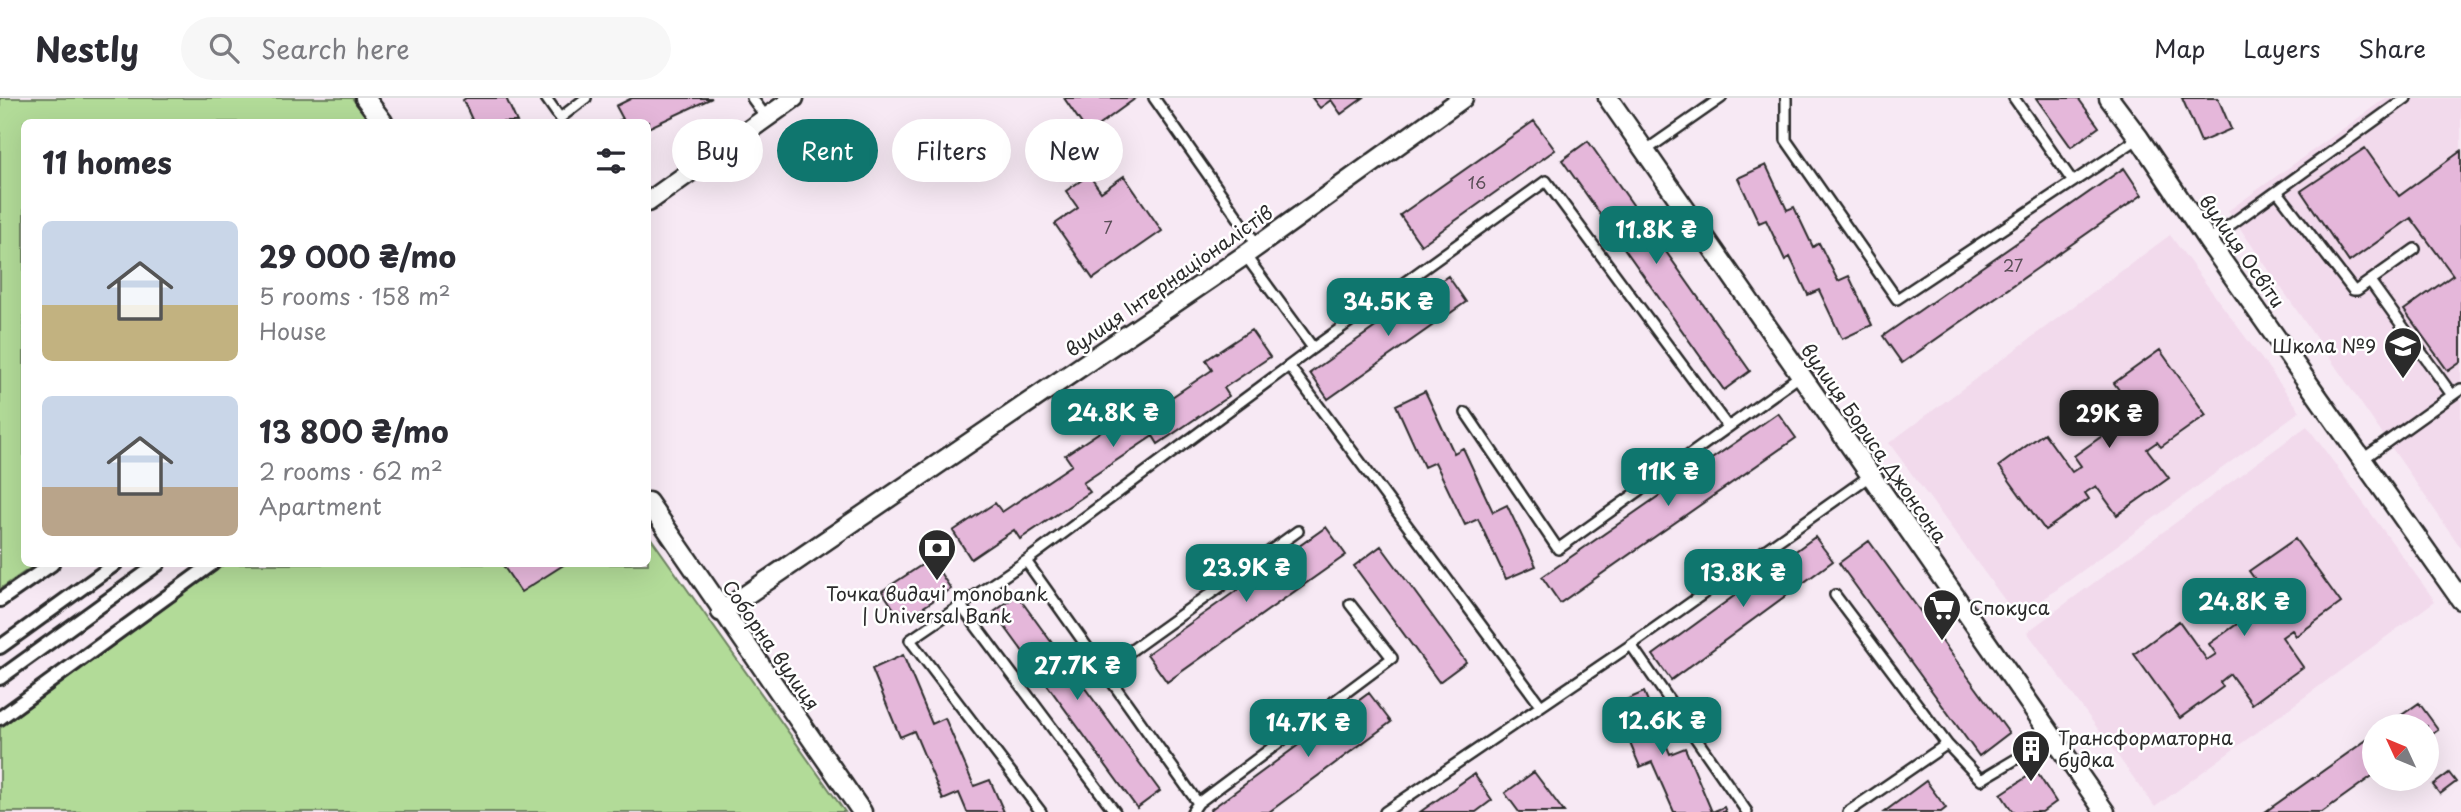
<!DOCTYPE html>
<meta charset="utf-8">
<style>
body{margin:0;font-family:"Playpen Sans",sans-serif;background:#f7f7f7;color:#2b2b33;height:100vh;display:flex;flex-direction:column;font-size:26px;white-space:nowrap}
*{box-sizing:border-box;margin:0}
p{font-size:23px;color:#7c7c81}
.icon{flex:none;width:38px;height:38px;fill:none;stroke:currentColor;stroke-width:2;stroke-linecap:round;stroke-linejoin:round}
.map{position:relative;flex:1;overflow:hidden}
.drawer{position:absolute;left:21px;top:21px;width:630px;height:448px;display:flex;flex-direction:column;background:#fff;border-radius:10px;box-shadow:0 7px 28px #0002}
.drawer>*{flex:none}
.guide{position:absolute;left:672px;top:21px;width:665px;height:63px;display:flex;gap:14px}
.needle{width:46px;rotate:314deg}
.controls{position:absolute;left:2362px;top:616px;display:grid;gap:14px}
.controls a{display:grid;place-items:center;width:77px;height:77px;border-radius:50%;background:#fff;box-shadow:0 7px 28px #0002;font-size:35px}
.price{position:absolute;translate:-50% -60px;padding:0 16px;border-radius:14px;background:#0f766e;color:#fff;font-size:23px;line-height:46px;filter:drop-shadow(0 2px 4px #0008)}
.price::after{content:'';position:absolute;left:50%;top:42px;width:21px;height:16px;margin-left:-10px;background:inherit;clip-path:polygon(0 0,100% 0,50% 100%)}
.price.on{background:#222;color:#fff}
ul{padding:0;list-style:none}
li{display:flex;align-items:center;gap:21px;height:175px;padding:0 21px}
li span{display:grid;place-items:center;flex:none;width:196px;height:140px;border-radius:10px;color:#555}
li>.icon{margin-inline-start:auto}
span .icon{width:84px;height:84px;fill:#fffc;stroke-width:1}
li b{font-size:30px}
h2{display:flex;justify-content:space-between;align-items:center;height:84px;padding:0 21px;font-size:30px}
.tag{padding:0 24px;border-radius:32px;background:#fff;box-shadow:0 7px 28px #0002;font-size:24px;line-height:63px}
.tag.on{background:#0f766e;color:#fff}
header{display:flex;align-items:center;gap:42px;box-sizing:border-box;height:98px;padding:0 35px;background:#fff;border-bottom:2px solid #e1e1e2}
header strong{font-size:33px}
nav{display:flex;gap:38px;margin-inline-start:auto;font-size:24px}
.search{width:490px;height:63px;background:#f7f7f7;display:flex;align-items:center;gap:18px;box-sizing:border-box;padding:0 24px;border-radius:38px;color:#7c7c81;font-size:26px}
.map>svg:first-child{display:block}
.built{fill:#f2daec}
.green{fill:#b2db98;stroke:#6e8362;stroke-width:2}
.building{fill:#e5b7da;stroke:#2b2b2b;stroke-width:2}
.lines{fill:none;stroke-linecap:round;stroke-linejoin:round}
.service-casing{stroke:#2b2b2b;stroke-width:14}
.pedestrian-casing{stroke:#2b2b2b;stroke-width:18}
.minor-casing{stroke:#2b2b2b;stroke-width:23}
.service{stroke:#fff;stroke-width:9}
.pedestrian{stroke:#fff;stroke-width:12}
.minor{stroke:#fff;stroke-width:18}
.labels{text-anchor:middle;stroke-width:5;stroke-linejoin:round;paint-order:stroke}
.number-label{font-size:16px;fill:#5a4e57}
.street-label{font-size:19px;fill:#2b2b2b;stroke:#fff}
.poi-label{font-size:19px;fill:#2b2b2b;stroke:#fff;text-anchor:start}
</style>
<header>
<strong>Nestly</strong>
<div class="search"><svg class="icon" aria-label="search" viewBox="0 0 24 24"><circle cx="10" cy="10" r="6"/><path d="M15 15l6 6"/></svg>Search here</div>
<nav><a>Map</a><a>Layers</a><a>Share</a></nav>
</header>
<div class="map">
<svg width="2461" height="714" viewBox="0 0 2461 714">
<rect width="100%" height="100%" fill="#f7e9f4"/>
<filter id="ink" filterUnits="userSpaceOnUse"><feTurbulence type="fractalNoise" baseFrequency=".0143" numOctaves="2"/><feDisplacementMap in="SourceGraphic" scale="14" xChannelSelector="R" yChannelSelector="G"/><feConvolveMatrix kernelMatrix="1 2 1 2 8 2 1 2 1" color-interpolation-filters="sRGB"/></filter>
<g filter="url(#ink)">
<!-- built -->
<path class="built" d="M2386 0H2461V450L2228 113Z
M2170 137 2300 313 2018 520 1889 345Z
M2307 328 2435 503 2155 709 2027 534Z"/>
<!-- green -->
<path class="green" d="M0 0H352L370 24H24V466H36L0 491Z
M648 436 845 714H0V630L225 466H648Z"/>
<!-- building -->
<path class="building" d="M466 0H506L517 24H473L463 2Z
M632 0H712L648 30V24H615L623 21 616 8Z
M1064 0H1136L1088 35Z
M1312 0H1363L1341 16 1331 2 1320 10Z
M2036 0H2078L2099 29 2071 49Z
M2182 0H2218L2231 31 2201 44Z
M1534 23 1555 52 1421 147 1400 117Z
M1588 43 1750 273 1724 292 1562 62Z
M2365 50 2399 98 2461 53V264L2448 273 2404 212 2453 177 2411 120 2349 164 2301 93Z
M1766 67 1787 112 1794 109 1813 149 1819 145 1838 183 1849 178 1872 227 1842 241 1819 192 1808 197 1790 159 1785 162 1766 122 1759 125 1738 80Z
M2124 70 2142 97 1902 265 1883 238Z
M1089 77 1101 94 1124 78 1162 133 1093 181 1055 126 1078 110 1066 93Z
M1448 178 1466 204 1328 301 1310 275Z
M1251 232 1270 259 1224 290 1229 298 1158 346 1153 338 1083 385 1090 394 1020 441 1014 432 971 461 953 433 995 405 1002 414 1072 367 1065 357 1136 310 1142 319 1212 272 1206 262Z
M2160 252 2206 317 2161 349 2157 344 2147 351 2169 380 2117 417 2096 388 2085 395 2089 401 2045 432 1999 368 2044 335 2072 374 2081 368 2074 358 2126 321 2133 331 2142 324 2114 285Z
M1425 293 1454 355 1463 350 1493 414 1507 407 1536 468 1506 481 1478 421 1465 427 1435 364 1424 369 1396 307Z
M1778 315 1796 340 1560 505 1542 479Z
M1326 429 1346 457 1167 584 1147 556Z
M1815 439 1833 463 1671 582 1653 557Z
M2295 441 2341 505 2296 538 2292 532 2282 539 2303 569 2252 606 2230 576 2220 584 2223 589 2180 620 2134 556 2179 523 2207 562 2216 556 2209 546 2261 509 2268 519 2277 512 2249 473Z
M1869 443 2009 635 1979 658 1839 465Z
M1381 448 1466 564 1439 584 1354 468Z
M931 461 951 491 902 523 882 493Z
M502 466H565L521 494Z
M1017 497 1160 693 1137 710 994 514Z
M903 557 932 626 945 620 974 688 990 682 1004 714H967L959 695 943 702 914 633 900 639 872 571Z
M1644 594 1670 656 1685 650 1712 714 1724 709 1726 714H1674L1652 664 1640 669 1614 607Z
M1369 595 1391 624 1269 714H1211L1210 712Z
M2419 605 2438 631 2427 639V628H2386Z
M2375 636V676L2322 714H2265Z
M2036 673 2056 704 2042 714H2013L2001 696Z
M1534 674 1564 714H1519L1505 695Z
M2449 675 2456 684 2440 696 2433 687Z
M1474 676 1492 702 1476 714H1420Z
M1926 683 1946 710 1941 714H1884Z"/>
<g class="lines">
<defs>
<path id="service" d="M546 0 560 20 586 0
M752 0 766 19
M1154 0 1258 148
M1786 0V42L1897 201 2139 40
M2014 0 2073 84
M1645 53 1721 0
M2277 93 2353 192H2357L2415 151
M2208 143 2406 0
M1245 157 1313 250
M2370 183 2452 297
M1289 268 1541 608
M1466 315 1558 451 1801 277
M2363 361 2461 291
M1026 463 1198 705
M1835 497 1947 646
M961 508 1115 714
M1631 547 1747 714
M1104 572 1298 433
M1041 714 910 542 1026 463 1313 250 1546 83 1728 329
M1192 714 1198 705 1392 560 1350 506
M1385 714 1631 547 1871 377
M1848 714 1947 646 1981 682 2053 639"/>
<path id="pedestrian" d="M0 502 52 466
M0 549 115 466
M0 580 158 466
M0 620 212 466"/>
<path id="minor" d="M365 0 383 24
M1608 0 2105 714
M2109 0 2139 40 2208 143 2461 502
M648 104 794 0
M648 404 862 714
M721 514 1245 157 1463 0"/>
</defs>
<!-- service casing -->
<use href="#service" class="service-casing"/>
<!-- pedestrian casing -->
<use href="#pedestrian" class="pedestrian-casing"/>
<!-- minor casing -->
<use href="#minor" class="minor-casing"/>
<!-- service -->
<use href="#service" class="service"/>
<!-- pedestrian -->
<use href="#pedestrian" class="pedestrian"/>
<!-- minor -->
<use href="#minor" class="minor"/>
</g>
</g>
<!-- icons -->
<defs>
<symbol id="school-pin" viewBox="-11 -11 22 30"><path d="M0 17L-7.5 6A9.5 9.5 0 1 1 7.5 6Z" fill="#2b2b2b" stroke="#fff"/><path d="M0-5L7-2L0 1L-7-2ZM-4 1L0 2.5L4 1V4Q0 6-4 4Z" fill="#fff"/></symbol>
<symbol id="bank-pin" viewBox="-11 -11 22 30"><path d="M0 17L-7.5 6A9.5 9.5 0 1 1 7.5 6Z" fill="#2b2b2b" stroke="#fff"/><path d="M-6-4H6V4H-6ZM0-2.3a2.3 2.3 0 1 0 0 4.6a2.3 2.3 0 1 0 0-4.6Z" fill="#fff"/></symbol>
<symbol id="supermarket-pin" viewBox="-11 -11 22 30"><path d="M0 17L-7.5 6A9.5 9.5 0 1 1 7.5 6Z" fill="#2b2b2b" stroke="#fff"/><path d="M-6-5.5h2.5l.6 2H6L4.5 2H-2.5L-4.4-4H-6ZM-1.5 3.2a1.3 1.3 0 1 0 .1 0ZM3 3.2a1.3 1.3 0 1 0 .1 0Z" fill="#fff"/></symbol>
<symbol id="building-pin" viewBox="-11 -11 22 30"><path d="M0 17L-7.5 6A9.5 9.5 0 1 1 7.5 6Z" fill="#2b2b2b" stroke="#fff"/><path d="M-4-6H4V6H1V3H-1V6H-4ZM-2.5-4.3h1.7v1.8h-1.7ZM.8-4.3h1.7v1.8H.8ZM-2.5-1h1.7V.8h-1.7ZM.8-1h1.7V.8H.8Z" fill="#fff"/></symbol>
</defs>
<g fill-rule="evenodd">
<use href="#school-pin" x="2381" y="226" width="44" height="60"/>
<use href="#bank-pin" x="915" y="428" width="44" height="60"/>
<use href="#supermarket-pin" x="1920" y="488" width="44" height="60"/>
<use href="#building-pin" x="2009" y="629" width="44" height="60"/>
</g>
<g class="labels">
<!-- number labels -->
<g class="number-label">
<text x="1477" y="91">16</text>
<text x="1108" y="136">7</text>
<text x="2013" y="174">27</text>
</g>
<!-- street labels -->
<g class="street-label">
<text transform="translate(2242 153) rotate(55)" y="7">вулиця Освіти</text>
<text transform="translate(1169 183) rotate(-35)" y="7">вулиця Інтернаціоналістів</text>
<text transform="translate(1874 345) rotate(55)" y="7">вулиця Бориса Джонсона</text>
<text transform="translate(771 547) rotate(55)" y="7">Соборна вулиця</text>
</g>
<!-- poi labels -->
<g class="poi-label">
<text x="2376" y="255" text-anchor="end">Школа №9</text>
<text x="937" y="503" text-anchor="middle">Точка видачі monobank<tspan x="937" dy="22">| Universal Bank</tspan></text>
<text x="1969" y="517">Спокуса</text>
<text x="2058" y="647">Трансформаторна<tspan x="2058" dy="22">будка</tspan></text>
</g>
</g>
</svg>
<div class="controls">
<a><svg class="needle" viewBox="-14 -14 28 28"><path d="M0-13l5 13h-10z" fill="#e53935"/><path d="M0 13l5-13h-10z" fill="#7c7c81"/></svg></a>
</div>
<b class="price" style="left:1656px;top:168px">11.8K ₴</b>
<b class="price" style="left:1388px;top:240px">34.5K ₴</b>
<b class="price" style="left:1113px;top:351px">24.8K ₴</b>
<b class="price on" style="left:2109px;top:352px">29K ₴</b>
<b class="price" style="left:1668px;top:410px">11K ₴</b>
<b class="price" style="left:1246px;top:506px">23.9K ₴</b>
<b class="price" style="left:1743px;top:511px">13.8K ₴</b>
<b class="price" style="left:2244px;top:540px">24.8K ₴</b>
<b class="price" style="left:1077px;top:604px">27.7K ₴</b>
<b class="price" style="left:1662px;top:659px">12.6K ₴</b>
<b class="price" style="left:1308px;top:661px">14.7K ₴</b>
<div class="guide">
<a class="tag">Buy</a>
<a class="tag on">Rent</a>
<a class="tag">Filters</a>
<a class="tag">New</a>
</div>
<section class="drawer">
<h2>11 homes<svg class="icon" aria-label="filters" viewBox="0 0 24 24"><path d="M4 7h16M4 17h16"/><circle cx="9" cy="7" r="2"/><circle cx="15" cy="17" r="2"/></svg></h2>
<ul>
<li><span style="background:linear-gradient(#c9d6e8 60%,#c2b280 0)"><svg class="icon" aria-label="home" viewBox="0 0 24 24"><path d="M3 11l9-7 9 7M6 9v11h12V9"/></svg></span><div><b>29 000 ₴/mo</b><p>5 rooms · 158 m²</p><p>House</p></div></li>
<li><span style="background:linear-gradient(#c9d6e8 65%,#b9a48a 0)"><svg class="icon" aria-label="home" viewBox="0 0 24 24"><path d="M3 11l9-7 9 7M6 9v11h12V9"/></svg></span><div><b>13 800 ₴/mo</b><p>2 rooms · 62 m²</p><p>Apartment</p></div></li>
</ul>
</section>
</div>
